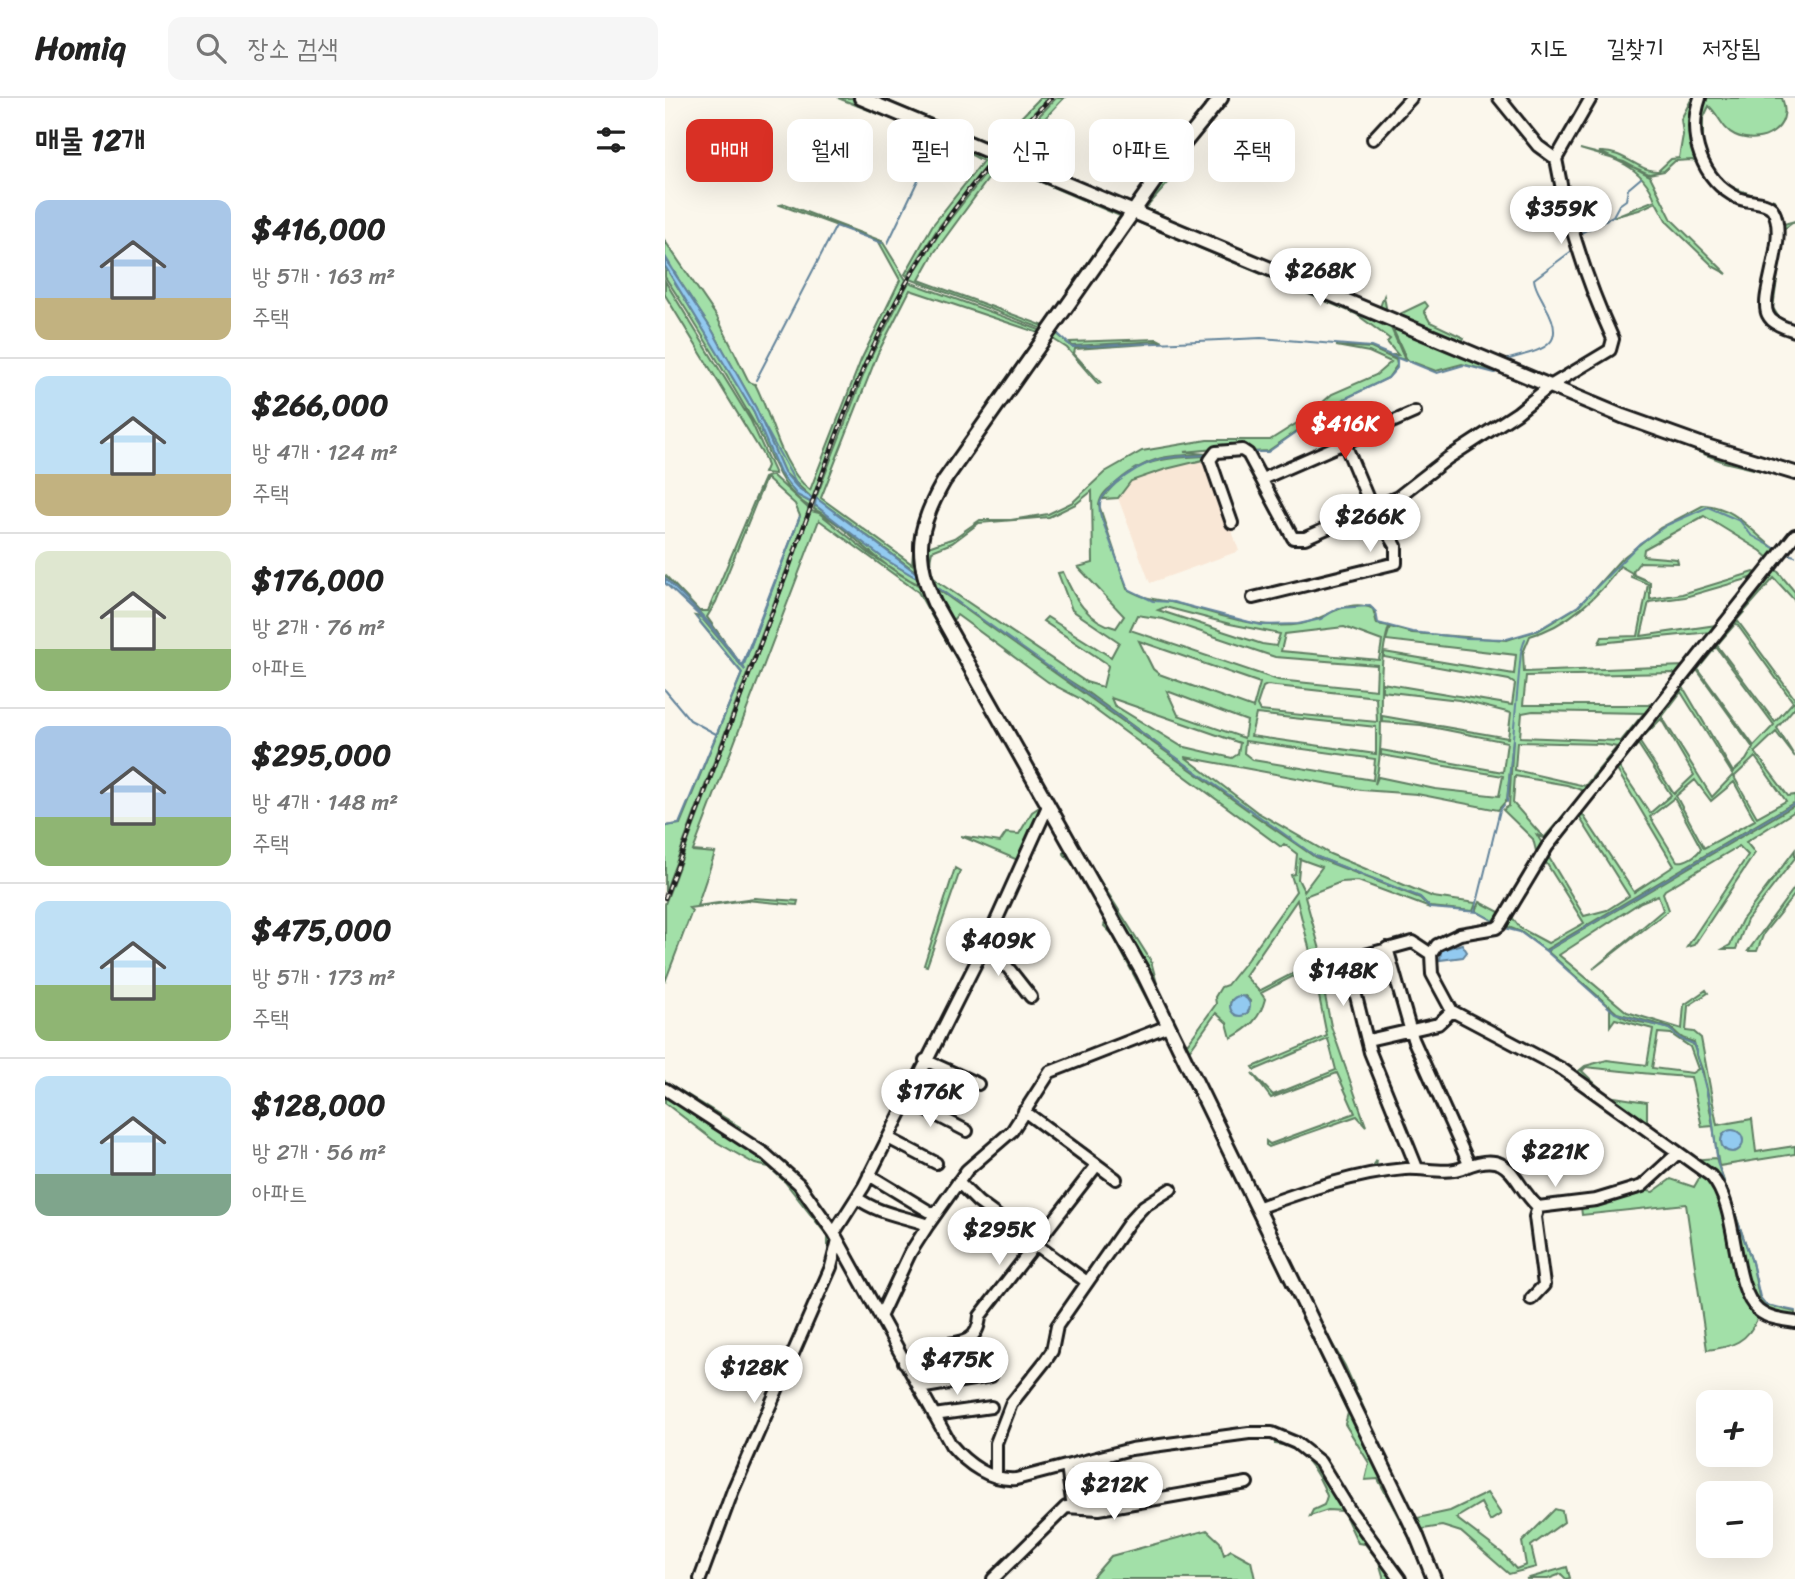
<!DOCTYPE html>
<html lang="ko">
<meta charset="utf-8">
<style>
body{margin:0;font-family:Sriracha,"Poor Story",sans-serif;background:#f6f6f6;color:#222;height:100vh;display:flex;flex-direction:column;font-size:26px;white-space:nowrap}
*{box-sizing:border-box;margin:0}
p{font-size:23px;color:#767676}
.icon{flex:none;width:38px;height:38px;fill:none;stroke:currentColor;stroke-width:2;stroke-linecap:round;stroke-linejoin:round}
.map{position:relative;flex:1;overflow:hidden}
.sheet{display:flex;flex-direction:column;background:#fff;width:665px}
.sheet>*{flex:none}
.top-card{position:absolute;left:21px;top:21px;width:665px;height:63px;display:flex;gap:14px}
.controls{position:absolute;left:1031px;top:1292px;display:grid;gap:14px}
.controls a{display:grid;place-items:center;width:77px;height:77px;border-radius:14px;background:#fff;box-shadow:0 7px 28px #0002;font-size:35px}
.price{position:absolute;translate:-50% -60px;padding:0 16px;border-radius:24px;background:#fff;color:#222;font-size:23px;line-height:46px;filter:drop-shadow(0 2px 4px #0008)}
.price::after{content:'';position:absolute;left:50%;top:42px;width:21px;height:16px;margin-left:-10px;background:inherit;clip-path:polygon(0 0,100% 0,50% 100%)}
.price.on{background:#d93025;color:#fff}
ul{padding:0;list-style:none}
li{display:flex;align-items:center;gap:21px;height:175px;padding:0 35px}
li+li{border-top:2px solid #e0e0e0}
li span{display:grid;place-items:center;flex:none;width:196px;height:140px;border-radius:14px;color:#555}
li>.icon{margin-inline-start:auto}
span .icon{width:84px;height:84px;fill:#fffc;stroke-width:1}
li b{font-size:30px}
h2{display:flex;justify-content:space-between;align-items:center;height:84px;padding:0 35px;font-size:30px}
.pill{padding:0 24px;border-radius:14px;background:#fff;box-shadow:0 7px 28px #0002;font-size:24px;line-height:63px}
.pill.on{background:#d93025;color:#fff}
header{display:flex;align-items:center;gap:42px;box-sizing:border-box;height:98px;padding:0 35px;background:#fff;border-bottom:2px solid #e0e0e0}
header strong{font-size:33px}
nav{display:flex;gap:38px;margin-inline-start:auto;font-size:24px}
.search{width:490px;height:63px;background:#f6f6f6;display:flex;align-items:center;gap:18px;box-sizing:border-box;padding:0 24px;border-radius:14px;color:#767676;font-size:26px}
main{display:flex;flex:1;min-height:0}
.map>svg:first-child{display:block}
.built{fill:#f9e7d6}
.green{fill:#a2e0a8;stroke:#5f7e62;stroke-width:2;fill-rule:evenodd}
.water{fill:#92caf0;stroke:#63849b;stroke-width:2}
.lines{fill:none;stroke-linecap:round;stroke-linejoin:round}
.stream{stroke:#63849b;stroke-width:2}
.minor-casing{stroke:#1c1c1c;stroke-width:16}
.major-casing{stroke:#1c1c1c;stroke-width:18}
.minor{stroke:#fbf7ec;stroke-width:10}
.major{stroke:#fbf7ec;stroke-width:12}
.rail-casing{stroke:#1c1c1c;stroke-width:4.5}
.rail{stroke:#fbf7ec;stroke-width:2;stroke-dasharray:5;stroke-linecap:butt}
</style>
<header>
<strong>Homiq</strong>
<div class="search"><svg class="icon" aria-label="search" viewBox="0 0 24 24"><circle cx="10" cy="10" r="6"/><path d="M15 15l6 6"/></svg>장소 검색</div>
<nav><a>지도</a><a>길찾기</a><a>저장됨</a></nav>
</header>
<main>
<section class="sheet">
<h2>매물 12개<svg class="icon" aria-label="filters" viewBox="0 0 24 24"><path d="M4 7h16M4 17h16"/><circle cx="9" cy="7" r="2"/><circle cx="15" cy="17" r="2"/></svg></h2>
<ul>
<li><span style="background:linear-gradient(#a9c7e8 70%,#c2b280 0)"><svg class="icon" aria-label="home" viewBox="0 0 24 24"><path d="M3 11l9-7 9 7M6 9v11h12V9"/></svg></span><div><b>$416,000</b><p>방 5개 · 163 m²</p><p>주택</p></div></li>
<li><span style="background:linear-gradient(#bfe0f5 70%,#c2b280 0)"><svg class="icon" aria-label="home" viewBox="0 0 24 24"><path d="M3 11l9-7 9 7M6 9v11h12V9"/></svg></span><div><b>$266,000</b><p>방 4개 · 124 m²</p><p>주택</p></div></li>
<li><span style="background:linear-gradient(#dfe7d0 70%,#8fb573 0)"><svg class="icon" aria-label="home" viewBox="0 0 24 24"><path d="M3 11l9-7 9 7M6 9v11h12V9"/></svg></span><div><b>$176,000</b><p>방 2개 · 76 m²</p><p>아파트</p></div></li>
<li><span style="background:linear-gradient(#a9c7e8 65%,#8fb573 0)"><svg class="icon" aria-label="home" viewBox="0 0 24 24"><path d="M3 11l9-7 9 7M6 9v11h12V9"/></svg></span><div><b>$295,000</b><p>방 4개 · 148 m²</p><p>주택</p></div></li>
<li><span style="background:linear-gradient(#bfe0f5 60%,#8fb573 0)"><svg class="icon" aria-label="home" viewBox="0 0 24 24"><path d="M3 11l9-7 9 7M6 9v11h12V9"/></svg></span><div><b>$475,000</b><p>방 5개 · 173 m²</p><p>주택</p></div></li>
<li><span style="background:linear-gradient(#bfe0f5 70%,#7fa58c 0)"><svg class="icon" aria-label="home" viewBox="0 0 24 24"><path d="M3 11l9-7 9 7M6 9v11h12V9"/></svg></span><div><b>$128,000</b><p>방 2개 · 56 m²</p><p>아파트</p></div></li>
</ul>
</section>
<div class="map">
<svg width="1130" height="1481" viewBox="0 0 1130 1481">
<rect width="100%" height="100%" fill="#fbf7ec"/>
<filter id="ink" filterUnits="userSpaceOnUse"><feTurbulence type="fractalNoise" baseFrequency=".0143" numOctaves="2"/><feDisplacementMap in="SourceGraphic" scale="14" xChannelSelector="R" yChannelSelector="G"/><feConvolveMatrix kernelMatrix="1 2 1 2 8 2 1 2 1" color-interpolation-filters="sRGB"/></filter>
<g filter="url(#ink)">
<!-- built -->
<path class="built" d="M542 361 574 453 485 485 453 400 466 383 501 371Z"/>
<!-- green -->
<path class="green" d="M173 0H187L328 58 273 130 242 178 240 176 267 128 318 63 273 39Z
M204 0H216L329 47 375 0H383L331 54Z
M391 0H399L344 59 338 56Z
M562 0 511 65 504 84 481 110 581 156 715 209 719 198 722 215 475 114 505 70Z
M1027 0H1032L1037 68 1027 62 1010 63 999 73 984 76 934 54C959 52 974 74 993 73L1006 61 1014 60 1018 37 1016 21Z
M1037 0H1117C1129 30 1097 49 1070 37 1057 31 1054 17 1044 8L1038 21V41L1035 44C1043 86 1075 94 1109 102L1119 126 1130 123 1119 131 1108 210 1116 223 1130 228V231L1111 222 1102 211 1113 154 1109 111 1101 105 1072 98 1037 60 1032 29Z
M915 51 959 64 985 78 1007 122 1062 176 1049 169 1002 124 991 104 974 112 948 119 990 102C978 68 948 59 915 51Z
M332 61 459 118 381 232 245 181 276 133ZM334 66 455 118 379 228 254 182 269 155Z
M120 106 217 143 241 182 197 270 148 401 119 374 91 310 47 232 0 161V143L52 219 84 284 90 286C108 320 114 367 145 392L196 262 235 182 214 144H216L115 107Z
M468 120 723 223 740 262 722 257H733L722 244 725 241 691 216 470 123 390 233Z
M0 168 89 315 115 375 132 397 147 405 145 409C111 390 106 352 87 321 59 273 31 225 0 179Z
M0 183 86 323 110 376 99 375 102 368 98 357 0 197Z
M244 184 380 234 265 403 257 478 151 400 204 263ZM245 192 374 235C350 268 329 298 306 332 274 378 250 405 247 466L156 400 213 255Z
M760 204 763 208 759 213 765 224 799 240 796 245 725 218 724 214 733 217Z
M725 225 832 272 829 274 797 266 771 273 742 262Z
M390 234 407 249 482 246 410 251 409 256 436 285 433 286 402 250 388 241 277 396 264 426 263 449 289 440 315 422H346L383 416 408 404 440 374 477 353 542 342H605L640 320 667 296 711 277 726 264 704 254 671 248 706 250 731 262 732 267 723 280 677 302 603 353 585 354 572 349 519 354 541 356C500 358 482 358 450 386 442 392 436 396 434 407L462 491C486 504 491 500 514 506 554 516 595 533 636 526 659 522 684 498 708 511L712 526 724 528C708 580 723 634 710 686L713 679 770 691 834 698 838 678 716 657V652L838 674 842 644 756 627 717 624V618L843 640 846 615 794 602 717 593V585L847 607 850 586 844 582 719 559V554L849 576 851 557 721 542 725 529 747 535 842 542 874 532 914 508 955 462 995 430 1039 407C1075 410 1085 435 1112 452L1130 431 1107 465 884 743 872 737 878 747 877 754 834 826 811 813 815 804 836 815 872 757 868 741 838 712 844 708 848 642 842 702 833 712 752 696 696 692 520 659 592 714 665 756 768 799 811 805 808 813 765 809 755 799 650 758 586 715 650 759 755 800 765 810 693 783 676 784 640 798 659 866 654 868 666 928 701 1028 692 1018 604 1049 601 1047V1043L605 1046 690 1015 672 975 606 1000 587 975 608 997 671 972 663 941 590 972 588 969 662 938 648 868 596 895 600 901C595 921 584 930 566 940L562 925 551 915 524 953 596 1105 706 1071 712 1062 711 1071 592 1108 471 854 281 519 268 488 584 713 419 592 372 562 269 487 257 451 264 417 274 394 385 236ZM427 393 428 465 413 469 459 518 451 530C422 523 409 500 398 474L393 475 407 512 454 544 446 559 382 519 378 523 441 565 443 568 438 589 421 584 273 484C264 476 264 464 267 453L287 445 314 425 384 419 411 406ZM1039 418 1096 453 1105 461 1095 476 1089 474 1017 496 985 501V484L969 477 968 473 975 464 1013 465 1012 461 978 458 979 451ZM955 468 967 475 966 479 983 486 973 538 937 539 934 545 1046 534 1020 568 859 574 858 555 865 538C901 528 934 499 955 468ZM1089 479 1051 527 976 538 984 504 1020 499ZM500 509 565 526 615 536 611 548 597 546 493 512ZM292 517 383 584 414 600 616 749 619 746 632 756 630 776 626 777 631 793 582 862 562 887 556 889 550 899 551 906 523 945 516 944 495 897 486 863 429 773 287 523ZM472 517 498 521 610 559 712 567 711 592 613 582 465 532ZM679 529 717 543 714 562 616 553 620 536ZM474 543 595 585 588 610 494 576 488 571ZM1008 575 1010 577 988 605 983 607H858L861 578ZM602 587 711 599 712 624 595 613 592 607 598 589ZM502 593 582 623 579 640 513 617ZM446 600 575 645 573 656 567 660 516 648 449 607ZM868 613 979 615 956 643 855 639 857 615ZM591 616 711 629V656L586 638ZM580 643 710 661 708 682 588 662 579 655ZM852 644 936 646 952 649 920 688 850 672ZM850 678 902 687 919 693 879 740 848 705ZM635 761 657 769 639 793 633 781ZM632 802 648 865 594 893 580 878ZM580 898 585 903 583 914 577 917 569 915 565 908 566 902Z
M492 241 496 243 407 248 405 244Z
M883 291 1130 378V381L1059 364 880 293Z
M541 358 542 361 501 371 466 383 453 400 437 401C466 362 496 360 541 358Z
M107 377 144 411 0 794V728L15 726 77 575 30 518 36 519 80 572 78 568 135 418 130 406 101 380 51 504 42 519 77 568 43 524 0 477 34 513H43L96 387 99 380Z
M150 407 218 460 255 482 258 488C216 472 188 432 149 411Z
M146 413 154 415 206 457 259 491 380 710 355 763 296 738 335 744 341 735 354 736 367 714 376 708 253 494 154 422 28 753 50 755 32 808 89 800 133 803 132 807 81 802 24 810 27 813 0 884V806Z
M1110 470 1130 494V503L1109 480 1072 522 1130 601V609L1112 630 1130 659 1111 634 1090 654 1123 698 1130 697V704L880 852 856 834 838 827 883 749ZM1071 525 1128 604 1110 624 1052 547ZM1051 549 1109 627 1089 648 1033 571ZM1032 572 1088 650 1081 662 1068 674 1018 589ZM1016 594 1068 677 1047 699 997 619ZM996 621 1029 677 1009 696 974 643ZM973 646 1006 697 985 715 954 669ZM1090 659 1121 703 1092 719 1069 679ZM952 672 1009 768 969 794 916 714ZM1030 682 1046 703 1069 684 1090 722 1039 750 1011 698ZM1009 700 1036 750C1033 757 1020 765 1012 763L985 719ZM913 717 964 798 942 812 919 818 883 758ZM880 763 919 825 883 845 855 830 847 819Z
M1130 707V713L1081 744 1090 755 1029 847 1022 849 1083 757 1074 748 1000 792 998 795 1004 812 928 871 998 812 993 797 976 804 894 857 962 914 1017 931 1019 907 1041 892 1043 895 1023 908 1021 933 1029 934 1036 940 1052 1027 1087 1021 1091 1054 1130 1048V1056L1054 1068C1047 1031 1047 994 1032 960 1030 955 1031 949 1029 944L1017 940 1006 930 952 915 882 853Z
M382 713 435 803 500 927 496 928 447 836 439 828 441 821 413 773 399 756V749L380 716Z
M1130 752V760L1082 822 1071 851H1058L1065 847 1077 822Z
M290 770 295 773 262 868 259 867Z
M1130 789V796L1099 835 1092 853H1083Z
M945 908C958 927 985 923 1004 931 1013 935 1018 942 1028 946L1038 974 1048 1028 1037 1029 1026 979C990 977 958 973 921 969L917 973 943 998 982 1004V1031L909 977 920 968 942 962 982 967 988 931 950 921 945 928ZM993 935 1006 936 1025 949 1033 971 1027 975 987 970Z
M501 930 739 1423 764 1481H761L745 1441 713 1381 700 1382 704 1365 680 1326 683 1315 498 931Z
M0 983 75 1029 76 1037 0 988Z
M0 994 66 1036 132 1086 167 1142 163 1161V1139L120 1084 104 1069 90 1066 48 1042 0 1005Z
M1051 1060 1087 1164 1094 1199 1101 1207 1130 1214V1222L1101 1216 1087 1201 1058 1093 1024 1062Z
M1037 1075 1054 1099 1070 1168 1093 1219C1083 1244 1067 1249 1042 1252L1021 1106 917 1117 916 1109 978 1092 988 1094 1006 1081 1029 1089Z
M647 1210 680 1268 747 1418 753 1420 785 1413 822 1395 836 1416 825 1423 816 1405 791 1420 837 1455 851 1471 861 1467 857 1444 890 1411 897 1413 899 1424 866 1448 871 1469 844 1476 796 1434 777 1428 758 1431 774 1481Z
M610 1339 647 1361 731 1481H719L714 1464 700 1446 693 1445 678 1413 663 1412 645 1418 648 1412 659 1407 662 1398C654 1375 636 1347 610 1346Z
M542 1432 555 1444 559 1457 566 1452 586 1463 590 1481H426L446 1458Z
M902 1469 905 1480 901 1481 896 1476 883 1481H861Z"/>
<!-- water -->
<path class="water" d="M0 161 47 232 91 310 119 374 132 389 147 400V405L132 397 115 375 89 315 0 168Z
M151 400 254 477 255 482 218 460 150 407Z
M135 418 78 569 80 572 43 526 0 485V480L43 524 77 567Z
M797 846 802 854 798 859 775 862 776 852Z
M565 908a10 10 0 1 1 20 0a10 10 0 1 1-20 0Z
M1056 1043a11 11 0 1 1 22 0a11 11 0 1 1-22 0Z"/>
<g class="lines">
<!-- stream -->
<path class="stream" d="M914 136 948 118 954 107 961 102 963 91 976 80
M223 145 273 40
M0 158 13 180
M391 234 407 249 596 240 706 249 740 263
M840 262C875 252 905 250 880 207 876 198 870 191 869 181L908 152
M743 263 772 275 799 267 830 275 833 272
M91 282 171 128 217 145
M99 327 133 389
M587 354H603L677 302 723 280 732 270V262
M541 357C499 359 483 359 450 386 439 396 431 403 436 419L463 491 488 503 508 504 596 527 633 526 656 521 673 510 705 508 711 514 713 525 747 534 801 540 842 541 873 532 913 508 975 445 1002 427 1043 409 1075 423 1086 437 1111 451
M1122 456 1130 458
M270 488 650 758 755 799 765 810 813 814 831 824
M0 592 25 622 51 636
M842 704 856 554 860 541
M0 728 14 726 77 575 31 519
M810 813 835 712 839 707
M843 831 855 834 881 853 1130 705
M881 853 950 915 1004 931 1016 941 1029 946 1046 1010 1053 1067 1087 1164 1095 1199 1101 1207 1130 1213"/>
<defs>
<path id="minor" d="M834 0 873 48 891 61
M1035 0C1022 37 1036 82 1073 100 1083 105 1102 102 1108 112 1124 141 1093 199 1103 217 1107 226 1121 230 1130 233
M708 41 746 0
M597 381 750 314
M567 425 545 362 551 354 577 352 583 356 628 440H640L733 399 783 360 852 315 885 288 945 252 948 241C922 184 902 123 891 61L926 0
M1130 437 882 749 835 827 831 830 795 836 772 847 766 856 767 876 787 913 897 971 1046 1078C1075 1110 1065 1188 1094 1213 1104 1221 1118 1222 1130 1224
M588 500 731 465V448L703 401 680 346
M322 843 366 899
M703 942 773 926 787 913
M260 962 313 986
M0 991 100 1056 134 1086 169 1135 286 1347C302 1366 325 1383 351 1381L466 1351 584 1335H607L631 1345 655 1364 684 1411 735 1481
M242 1002 302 1033
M359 1013 451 1081
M223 1040 271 1065
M800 1069C847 1050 846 1083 873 1109
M752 1070 705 954 682 862 748 844 766 856
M204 1077 270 1117
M293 1084 313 1104 422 1184
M192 1100C214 1116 238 1118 263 1127
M592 1110C639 1093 690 1075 740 1071 759 1069 788 1079 804 1066L748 941 722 850
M169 1135 199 1088 322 843 383 708
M866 1201 879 1187 870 1119 873 1109 931 1102 977 1088 1013 1055
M215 1219 245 1155 263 1127 302 1072 347 1033 385 974 503 928
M239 1264 270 1255 271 1247C295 1245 313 1246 315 1218L432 1067
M254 1290 326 1278
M269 1317 326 1309
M402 1369 408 1409
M331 1378V1345L346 1306 381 1262 387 1253 392 1228 465 1123 479 1108 506 1091
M35 1481 68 1392 166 1169 173 1142
M328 1481 401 1409 434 1411 582 1385"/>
<path id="major" d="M196 0 957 318 1035 346 1130 375
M556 0 499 70 279 383C253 428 248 456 269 505L478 875 751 1436 769 1481"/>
</defs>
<!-- minor casing -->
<use href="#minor" class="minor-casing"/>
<!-- major casing -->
<use href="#major" class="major-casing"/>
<!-- minor -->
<use href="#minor" class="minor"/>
<!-- major -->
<use href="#major" class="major"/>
<defs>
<path id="rail" d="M0 800C42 689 83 578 125 467 151 396 174 323 206 254 249 159 311 73 386 0"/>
</defs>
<!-- rail casing -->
<use href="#rail" class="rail-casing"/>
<!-- rail -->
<use href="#rail" class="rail"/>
</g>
</g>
</svg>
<div class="controls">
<a>+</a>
<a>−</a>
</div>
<b class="price" style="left:896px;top:148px">$359K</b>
<b class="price" style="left:655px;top:210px">$268K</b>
<b class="price on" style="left:680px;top:363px">$416K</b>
<b class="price" style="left:705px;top:456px">$266K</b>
<b class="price" style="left:333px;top:880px">$409K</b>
<b class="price" style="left:678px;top:910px">$148K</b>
<b class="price" style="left:265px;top:1031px">$176K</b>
<b class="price" style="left:890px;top:1091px">$221K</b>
<b class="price" style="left:334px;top:1169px">$295K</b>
<b class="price" style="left:292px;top:1299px">$475K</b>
<b class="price" style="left:89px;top:1307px">$128K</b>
<b class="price" style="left:449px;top:1424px">$212K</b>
<div class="top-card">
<a class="pill on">매매</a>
<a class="pill">월세</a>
<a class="pill">필터</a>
<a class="pill">신규</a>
<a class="pill">아파트</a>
<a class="pill">주택</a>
</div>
</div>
</main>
